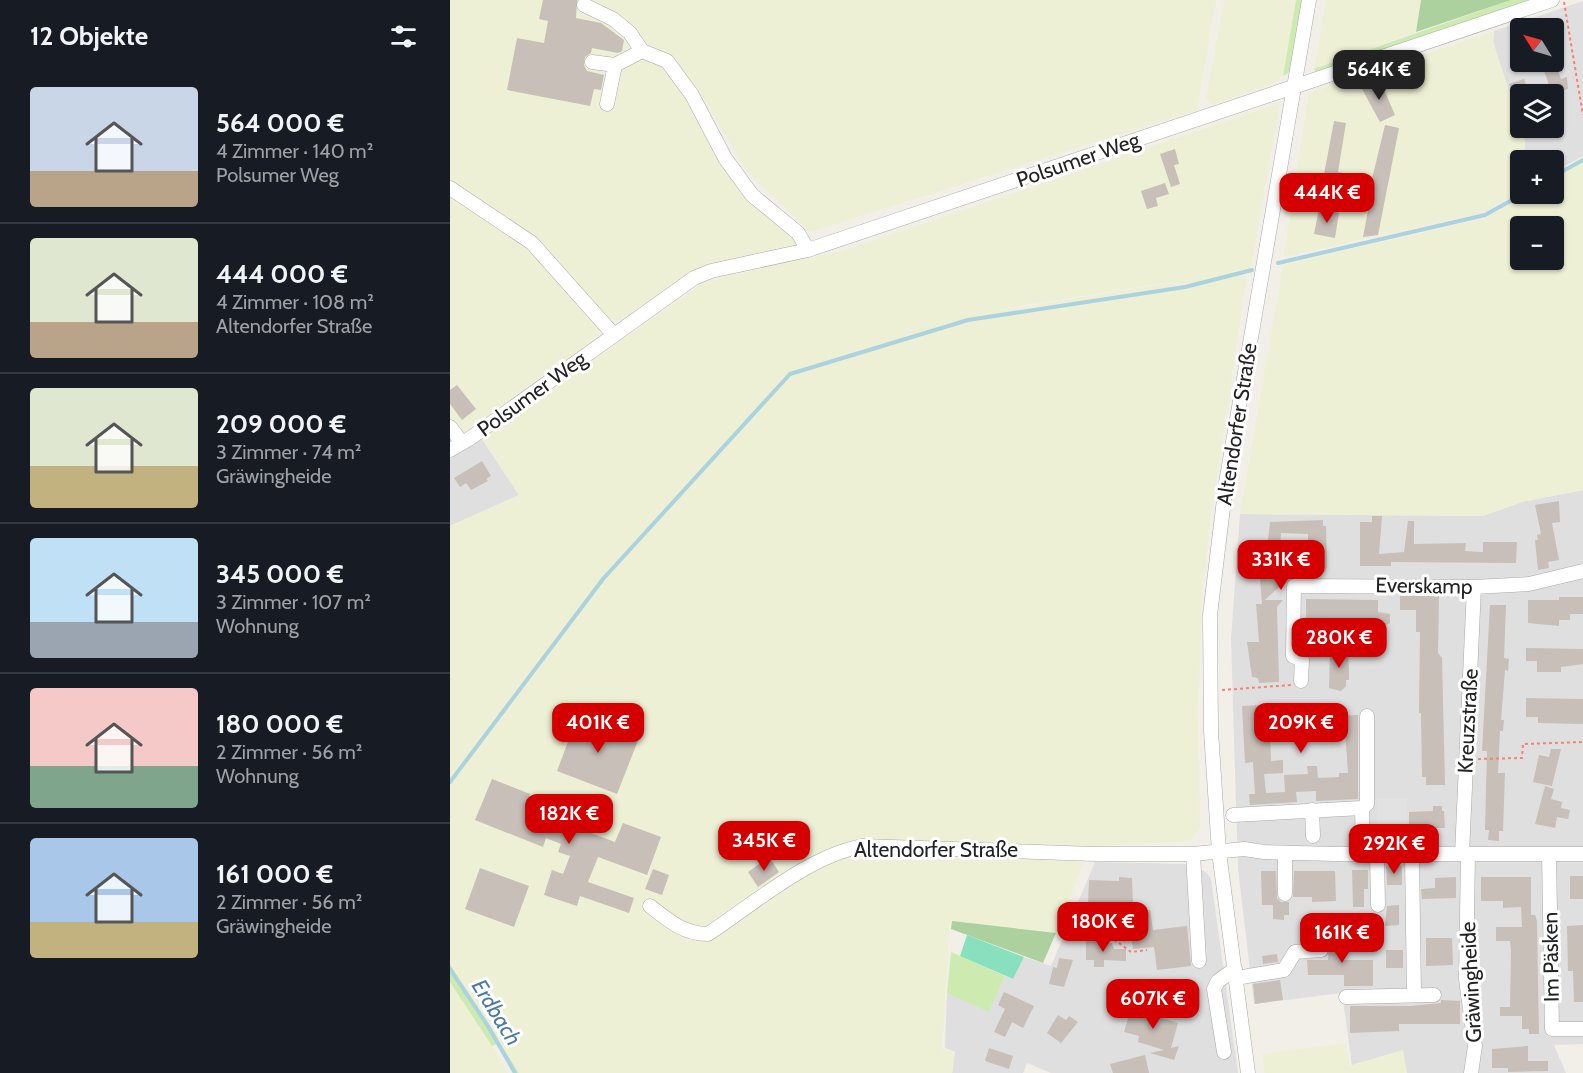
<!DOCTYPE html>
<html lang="de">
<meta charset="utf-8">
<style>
body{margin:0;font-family:Cabin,sans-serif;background:#242831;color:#f1f3f6;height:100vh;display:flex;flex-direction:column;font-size:22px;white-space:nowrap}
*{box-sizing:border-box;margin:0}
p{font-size:20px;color:#9ea1a6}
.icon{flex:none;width:33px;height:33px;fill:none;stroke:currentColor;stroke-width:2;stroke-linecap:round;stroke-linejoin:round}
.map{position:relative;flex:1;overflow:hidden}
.details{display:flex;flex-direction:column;background:#171b24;width:450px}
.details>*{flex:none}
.needle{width:39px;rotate:307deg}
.controls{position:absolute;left:1060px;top:18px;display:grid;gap:12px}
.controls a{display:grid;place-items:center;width:54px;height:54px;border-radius:6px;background:#171b24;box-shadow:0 2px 4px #0004;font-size:30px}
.price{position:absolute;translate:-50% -51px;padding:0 14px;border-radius:12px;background:#d40000;color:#fff;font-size:20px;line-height:39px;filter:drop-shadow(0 2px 3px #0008)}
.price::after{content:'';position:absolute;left:50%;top:36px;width:18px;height:14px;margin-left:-9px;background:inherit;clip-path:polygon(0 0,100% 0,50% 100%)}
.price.active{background:#222;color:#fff}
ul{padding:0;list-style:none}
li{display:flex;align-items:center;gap:18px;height:150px;padding:0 30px}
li+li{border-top:2px solid #363941}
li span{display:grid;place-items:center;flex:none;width:168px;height:120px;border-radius:6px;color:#555}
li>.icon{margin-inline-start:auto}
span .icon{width:72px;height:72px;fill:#fffc;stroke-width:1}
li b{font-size:26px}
h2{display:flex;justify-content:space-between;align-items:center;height:72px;padding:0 30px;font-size:26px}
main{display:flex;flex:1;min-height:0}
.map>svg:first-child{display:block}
.residential{fill:#e0dfdf;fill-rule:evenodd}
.farmland{fill:#eef0d5;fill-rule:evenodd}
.grass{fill:#cdebb0}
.forest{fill:#add19e}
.pitch{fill:#88e0be}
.parking{fill:#e2e2e2}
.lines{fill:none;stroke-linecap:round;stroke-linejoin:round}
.stream{stroke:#aad3df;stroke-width:4}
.building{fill:#c7bfb8;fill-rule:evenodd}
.minor-casing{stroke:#a9a9a9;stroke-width:15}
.path{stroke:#fa8072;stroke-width:2;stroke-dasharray:3 3;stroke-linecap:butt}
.minor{stroke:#fff;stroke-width:14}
.labels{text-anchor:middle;stroke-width:6;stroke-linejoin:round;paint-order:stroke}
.street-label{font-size:21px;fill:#222;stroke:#fff}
.water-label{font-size:22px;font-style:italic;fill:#4a7aab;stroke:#fff}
</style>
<main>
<section class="details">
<h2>12 Objekte<svg class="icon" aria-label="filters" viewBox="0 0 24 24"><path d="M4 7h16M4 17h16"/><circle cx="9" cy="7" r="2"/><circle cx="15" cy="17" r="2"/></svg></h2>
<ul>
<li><span style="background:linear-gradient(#c9d6e8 70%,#b9a48a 0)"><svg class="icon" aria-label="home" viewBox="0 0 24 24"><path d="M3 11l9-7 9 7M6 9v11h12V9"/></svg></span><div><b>564 000 €</b><p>4 Zimmer · 140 m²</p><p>Polsumer Weg</p></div></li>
<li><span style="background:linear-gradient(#dfe7d0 70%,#b9a48a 0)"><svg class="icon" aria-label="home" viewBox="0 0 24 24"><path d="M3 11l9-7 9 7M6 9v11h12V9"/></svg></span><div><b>444 000 €</b><p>4 Zimmer · 108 m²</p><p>Altendorfer Straße</p></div></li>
<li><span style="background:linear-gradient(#dfe7d0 65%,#c2b280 0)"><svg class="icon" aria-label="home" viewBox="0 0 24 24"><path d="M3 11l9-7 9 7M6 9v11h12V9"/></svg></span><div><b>209 000 €</b><p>3 Zimmer · 74 m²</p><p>Gräwingheide</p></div></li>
<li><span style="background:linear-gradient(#bfe0f5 70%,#9aa5b1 0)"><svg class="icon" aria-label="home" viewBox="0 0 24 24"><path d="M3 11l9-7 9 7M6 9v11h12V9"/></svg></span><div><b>345 000 €</b><p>3 Zimmer · 107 m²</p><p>Wohnung</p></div></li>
<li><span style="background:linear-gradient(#f6c9c9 65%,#7fa58c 0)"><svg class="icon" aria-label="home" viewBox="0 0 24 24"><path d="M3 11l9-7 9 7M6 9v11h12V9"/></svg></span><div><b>180 000 €</b><p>2 Zimmer · 56 m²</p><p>Wohnung</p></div></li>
<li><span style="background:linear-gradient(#a9c7e8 70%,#c2b280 0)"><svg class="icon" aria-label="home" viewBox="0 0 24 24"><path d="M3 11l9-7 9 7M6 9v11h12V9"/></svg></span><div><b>161 000 €</b><p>2 Zimmer · 56 m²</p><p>Gräwingheide</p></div></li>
</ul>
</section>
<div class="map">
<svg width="1133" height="1073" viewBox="0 0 1133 1073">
<rect width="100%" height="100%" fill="#f2efe9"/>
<!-- residential -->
<path class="residential" d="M1133 1V156L1104 172V160H1074L1075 141 1043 42 1044 31ZM1071 28H1104V62H1071ZM1071 94H1104V128H1071Z
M32 439 69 495 0 526V459Z
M1133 490V1044L1104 1045 1116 1073H957L952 1051 902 1065 892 993 804 1004 788 869 781 639 790 514 1033 516 1072 502Z
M645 862 736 864 756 872 761 879 788 1073H601L577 1063 573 1073H502L505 1052 495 1048 497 993 539 1011 555 976 563 979 574 957 601 966Z"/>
<!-- farmland -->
<path class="farmland" d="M0 0H766L747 110 360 232 299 174 245 85 235 95 272 159 345 236 347 246 250 267 170 321 157 318 87 242 0 183Z
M774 0H846L833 76 821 85 762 105 756 99Z
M876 0H971L966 32 864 69Z
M1044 31 1043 42 1075 141 1074 160H1071V191L1033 213 833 257 859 93Z
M830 103 801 268 734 286 721 282 574 305 545 312 720 283 734 288 787 275 797 276 761 514 753 585 748 709 750 828 742 839 729 842 607 848 412 844 363 857 259 929H240L205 912 233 934 245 939 259 936 369 864 388 853 413 848 635 859 606 933 500 921 492 1049 505 1052 502 1073H69L0 964V526L69 495 32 439 251 284 264 279 395 250Z
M1133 156V490L1072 502 1033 516 790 514 833 265 1035 218 1079 194H1104V176ZM1071 226H1104V260H1071Z
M0 192 73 240 145 320 149 330V338L0 442Z
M0 982 42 1046 58 1073H0Z
M896 1043 899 1066 953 1050 957 1073H815L812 1054Z"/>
<!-- grass -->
<path class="grass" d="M846 0H852L840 72 833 76Z
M1061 0H1086L868 76 864 69Z
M501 952 555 976 539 1012 497 993Z
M0 964 69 1073H64L47 1044 42 1046 0 982Z"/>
<!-- forest -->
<path class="forest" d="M971 0H1061L966 32Z
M502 921 606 933 593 963 501 929Z"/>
<!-- pitch -->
<path class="pitch" d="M517 935 574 957 563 979 510 956Z"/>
<!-- parking -->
<path class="parking" d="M927 798H957V836H927Z"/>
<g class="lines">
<!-- stream -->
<path class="stream" d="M1104 176 1133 160
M828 263 1035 215 1073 194
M0 782 153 579 340 374 518 320 735 287 802 270
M0 969 38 1026 65 1073"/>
</g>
<!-- building -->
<path class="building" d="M93 0H127L126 18 151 23 174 40 172 51 168 53 142 48 141 53 135 57 134 65 137 71 154 75 151 90 144 89 140 106 57 90 67 38 94 43 98 21 89 19Z
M1091 62H1105L1111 79 1117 77 1118 89 1102 94Z
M1074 79 1079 94H1071L1069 113 1059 84Z
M930 80 945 115 930 122 912 89Z
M884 121 896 123 888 172 922 179 935 125 949 128 928 235 913 237 921 195 872 185Z
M725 149 729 164 724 165 730 184 721 187 710 154Z
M715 183 719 194 706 198 708 206 697 209 691 191Z
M869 209 889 213 885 238 864 234Z
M7 385 26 409 12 420 0 404V390Z
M32 461 41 476 36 479 38 481 21 490 16 483 10 487 4 478Z
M1109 501 1110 522 1102 523 1109 560 1098 562 1099 568 1088 570 1085 540H1088L1087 535 1091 534 1085 505Z
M922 516H932L929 554 954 552 958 521H964V544L1016 543 1015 551 1033 552V542H1067L1066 563 941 562V566H910V522H922Z
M873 520V526H876L877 567 875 572H870V577H858V572H854V551H858V534L831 533 829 559H826L829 587 815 600H833L827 607 829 682 809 683 808 678 802 677 797 642H809L806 604H812L809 564H811V540H818L820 522Z
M950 596H989L988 653 992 658 995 785H976V777H972L971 713H969L970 632H966V610H950Z
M1109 597H1133V614H1120V620H1109V626L1078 623V600H1109Z
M856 599 928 600V612L940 614V623L927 630 879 628 876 623H856Z
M1040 605H1056L1054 658 1059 659 1058 671 1055 670 1051 720H1054L1053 731H1050L1048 773H1055L1053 831H1049V841L1038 840 1039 830H1035L1037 751H1032Z
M1076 648 1133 649V664L1111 667V672H1087V661H1076Z
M889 649 898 651 899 669V680H896V686L891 691 879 688 880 651Z
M1076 698 1133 699V724L1088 723V717H1076Z
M814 705V710L847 708 848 712 881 711V716L908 715V799L866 801V791L846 792 847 802 800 805 799 794H805L803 762 795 763 792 706ZM861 728V732L895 729 898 773H889V777L868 778 867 766H857L858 774 834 775 835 792 816 793 814 774 833 773V760L821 761 820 730Z
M128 715 189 738 167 794 107 771Z
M1101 749H1111L1102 786 1083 782 1089 755 1099 757Z
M42 779 80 794 77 803 116 818 114 823 165 842 173 823 211 837 197 875 148 857 138 882 184 898 179 913 130 896 127 906 94 895 102 870 113 874 120 856 108 852 111 844 96 838 93 847 25 820Z
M1095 786 1104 789 1101 799 1112 802 1111 808 1120 810 1118 819 1107 817 1105 828 1085 824Z
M983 806H992V811H994L995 828H959V812L983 811Z
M319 857 329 872 308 887 298 872Z
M936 866H952V885H937Z
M30 868 79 886 64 927 15 909Z
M203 869 219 875 212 895 195 889Z
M902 870H918V889H914V907H903Z
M811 871H826L827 898 831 902H839V915H834V920L823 919V905H812Z
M844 871H885L886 901 862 902V897H843Z
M1120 876H1133V899H1120Z
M669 877 682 878 683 904 638 903 639 880 669 881Z
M1006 877V898L972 899 971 889 985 888V878Z
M1031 877H1081V915H1085L1087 921 1089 1034H1079V1029H1072V1016H1050V1007H1060L1061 950 1060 941H1046V927H1072L1071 907 1053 908V901H1031Z
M949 905V925L935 926 937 906Z
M691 910H700L703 930 737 926 741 966 707 970 704 947 683 949 681 936 694 935Z
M1133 925V1002H1124L1123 971H1118L1117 926Z
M891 926 892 960H923V986H894V975H858L857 960H878L880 927Z
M976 938H1002L1003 965 976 966Z
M636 940H654V943H662L664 949H676V961L654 960V967H644V960H636Z
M936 950H953V968H936Z
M827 954 828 962 813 964 812 956Z
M609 958 623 960 614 987 599 984 603 967 607 968Z
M830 980 833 1000 805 1004 803 984Z
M660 984 670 985 668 1003 658 1002Z
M554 992 584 1006 573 1028 562 1022 555 1037 544 1032 555 1009 548 1005Z
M991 1000 1010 1001V1024H949V1031L900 1033V1006H961L991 1003Z
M697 1001 706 1003 702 1015 728 1023 721 1048 729 1046 724 1060 700 1053 714 1050 688 1042 689 1036 674 1032 682 1005 695 1009Z
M608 1015 616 1020 619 1016 628 1022 611 1043 597 1033Z
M1078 1046V1061H1098V1071L1058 1072V1068H1042V1049Z
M539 1048 563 1056 559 1069 535 1061Z
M695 1055 699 1073H663L660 1064Z"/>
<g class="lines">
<defs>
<path id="minor" d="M134 5 163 19 180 33 192 51 217 61 242 95 275 158 302 195 348 233 358 250
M142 62 165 65 192 51
M157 104 165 65
M0 188 82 243 164 335
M0 427 12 443
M0 450 19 439 244 278 261 271 358 250 1102 0
M851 681 852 660 843 656 844 586 1024 587 1079 584 1133 571
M912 808 917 804V716
M862 810 863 836
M783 815 912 808 913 854
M835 853V894
M743 854 749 961
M1012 854 1024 587
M1018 854 1016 979 1025 1046 1021 1073
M1099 854 1102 1029H1133
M927 855 928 905
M962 855 964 995
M200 906C219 921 234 934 258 934 305 903 357 857 412 846L645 854H743L794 849 814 852 884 854H1133
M786 978 834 970 845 952 871 950
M896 997 984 995
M774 1052 764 989 768 981 785 969
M798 1073 769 852 761 731 760 615 776 483 859 0"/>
</defs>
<!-- minor casing -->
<use href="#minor" class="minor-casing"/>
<!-- path -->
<path class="path" d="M1114 2 1133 115
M772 690 841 685
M1028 759 1072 758 1073 744 1133 742
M658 940H665L681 952 697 950"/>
<!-- minor -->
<use href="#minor" class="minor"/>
</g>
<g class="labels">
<!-- street labels -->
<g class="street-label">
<text transform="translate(628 160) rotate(-19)" y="7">Polsumer Weg</text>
<text transform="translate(82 394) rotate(-36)" y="7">Polsumer Weg</text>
<text transform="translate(787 424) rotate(-81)" y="7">Altendorfer Straße</text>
<text transform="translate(974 586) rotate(1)" y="7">Everskamp</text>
<text transform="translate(1018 721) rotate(-87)" y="7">Kreuzstraße</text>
<text x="486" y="857">Altendorfer Straße</text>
<text transform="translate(1101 957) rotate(-91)" y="7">Im Päsken</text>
<text transform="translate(1021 982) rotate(-93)" y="7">Gräwingheide</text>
</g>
<!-- water labels -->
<g class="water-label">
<text transform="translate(47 1012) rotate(58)" y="8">Erdbach</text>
</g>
</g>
</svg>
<div class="controls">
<a><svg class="needle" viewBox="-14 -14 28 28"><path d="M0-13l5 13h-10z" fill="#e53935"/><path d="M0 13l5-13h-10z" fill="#9ea1a6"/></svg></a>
<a><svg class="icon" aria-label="layers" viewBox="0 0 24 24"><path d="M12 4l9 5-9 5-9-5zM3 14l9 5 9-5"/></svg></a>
<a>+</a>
<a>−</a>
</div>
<b class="price active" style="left:929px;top:101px">564K €</b>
<b class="price" style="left:877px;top:224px">444K €</b>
<b class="price" style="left:831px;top:591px">331K €</b>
<b class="price" style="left:889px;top:669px">280K €</b>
<b class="price" style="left:148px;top:754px">401K €</b>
<b class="price" style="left:851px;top:754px">209K €</b>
<b class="price" style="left:119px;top:845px">182K €</b>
<b class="price" style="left:314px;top:872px">345K €</b>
<b class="price" style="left:944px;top:875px">292K €</b>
<b class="price" style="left:653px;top:953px">180K €</b>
<b class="price" style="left:892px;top:964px">161K €</b>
<b class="price" style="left:703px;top:1030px">607K €</b>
</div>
</main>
